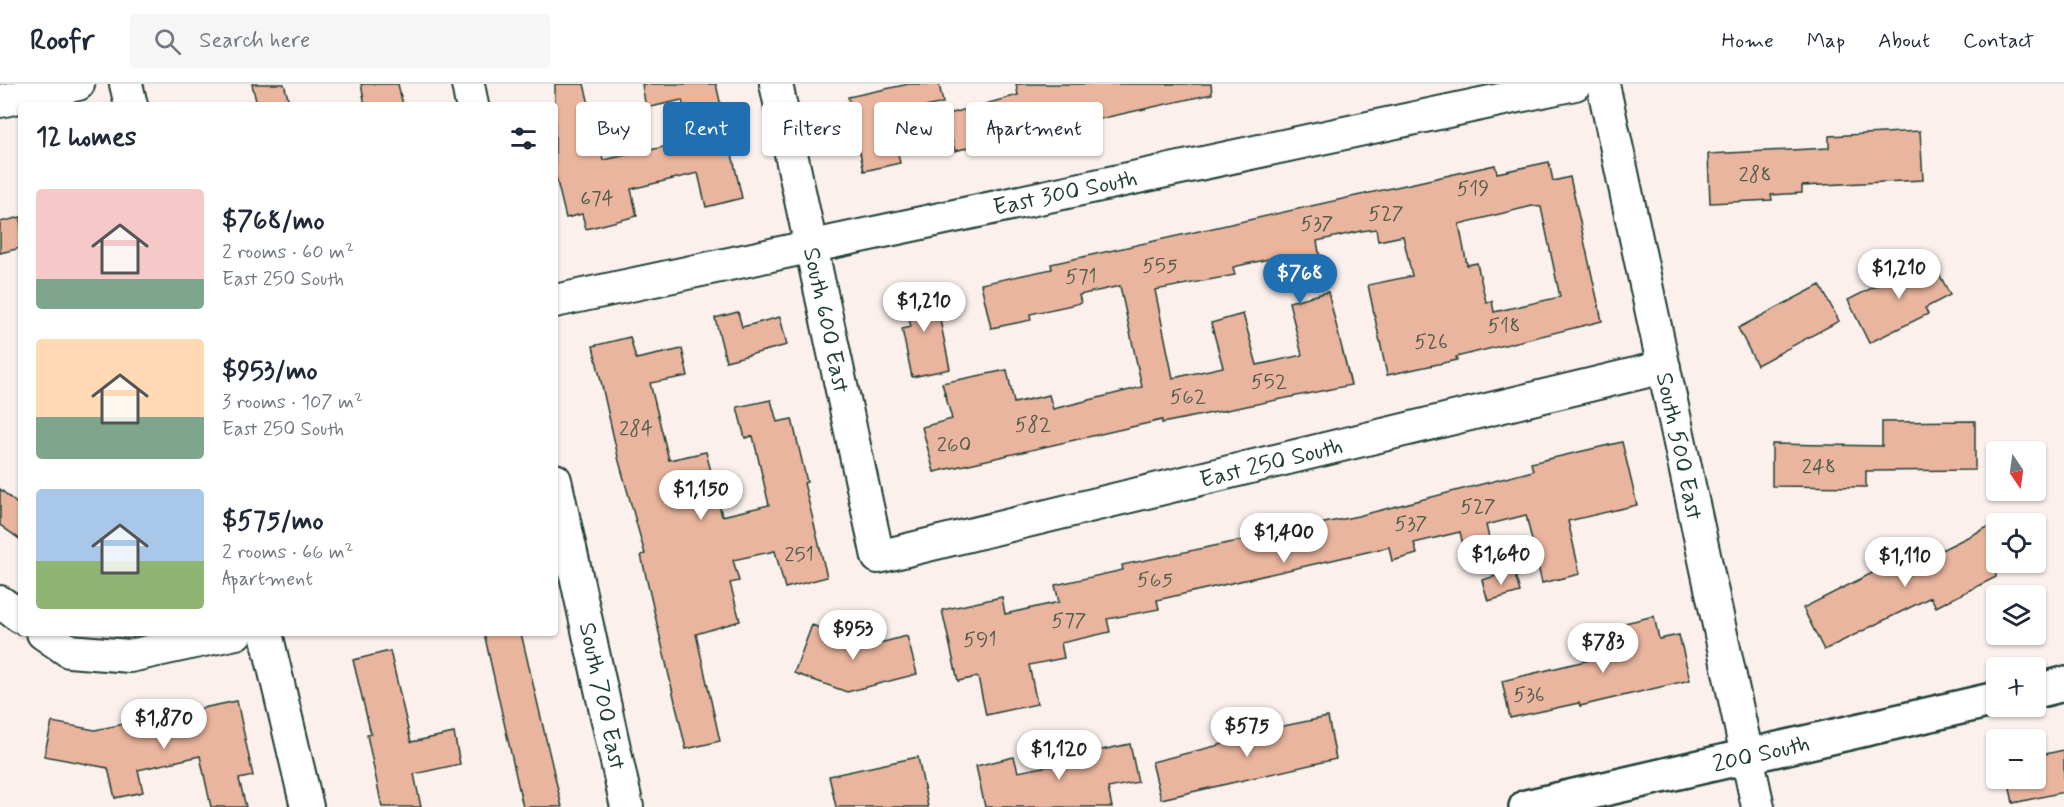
<!DOCTYPE html>
<meta charset="utf-8">
<style>
body{margin:0;font-family:Mynerve,sans-serif;background:#f6f6f7;color:#1f2937;height:100vh;display:flex;flex-direction:column;font-size:22px;white-space:nowrap}
*{box-sizing:border-box;margin:0}
p{font-size:20px;color:#747a83}
.icon{flex:none;width:33px;height:33px;fill:none;stroke:currentColor;stroke-width:2;stroke-linecap:round;stroke-linejoin:round}
.map{position:relative;flex:1;overflow:hidden}
.sheet{position:absolute;left:18px;top:18px;width:540px;height:534px;display:flex;flex-direction:column;background:#fff;border-radius:6px;box-shadow:0 2px 4px #0004}
.sheet>*{flex:none}
.guide{position:absolute;left:576px;top:18px;width:570px;height:54px;display:flex;gap:12px}
.needle{width:39px;rotate:167deg}
.controls{position:absolute;left:1986px;top:357px;display:grid;gap:12px}
.controls a{display:grid;place-items:center;width:60px;height:60px;border-radius:6px;background:#fff;box-shadow:0 2px 4px #0004;font-size:30px}
.price{position:absolute;translate:-50% -51px;padding:0 14px;border-radius:21px;background:#fff;color:#222;font-size:20px;line-height:39px;filter:drop-shadow(0 2px 3px #0008)}
.price::after{content:'';position:absolute;left:50%;top:36px;width:18px;height:14px;margin-left:-9px;background:inherit;clip-path:polygon(0 0,100% 0,50% 100%)}
.price.selected{background:#1f6fb2;color:#fff}
ul{padding:0;list-style:none}
li{display:flex;align-items:center;gap:18px;height:150px;padding:0 18px}
li span{display:grid;place-items:center;flex:none;width:168px;height:120px;border-radius:6px;color:#555}
li>.icon{margin-inline-start:auto}
span .icon{width:72px;height:72px;fill:#fffc;stroke-width:1}
li b{font-size:26px}
h2{display:flex;justify-content:space-between;align-items:center;height:72px;padding:0 18px;font-size:26px}
.tag{padding:0 21px;border-radius:6px;background:#fff;box-shadow:0 2px 4px #0004;font-size:21px;line-height:54px}
.tag.selected{background:#1f6fb2;color:#fff}
header{display:flex;align-items:center;gap:36px;box-sizing:border-box;height:84px;padding:0 30px;background:#fff;border-bottom:2px solid #e0e1e3}
header strong{font-size:28px}
nav{display:flex;gap:33px;margin-inline-start:auto;font-size:21px}
.search{width:420px;height:54px;background:#f6f6f7;display:flex;align-items:center;gap:15px;box-sizing:border-box;padding:0 21px;border-radius:6px;color:#747a83;font-size:22px}
.map>svg:first-child{display:block}
.building{fill:#eab59e;stroke:#1f3d34;stroke-width:1.5;fill-rule:evenodd}
.lines{fill:none;stroke-linecap:round;stroke-linejoin:round}
.street-casing{stroke:#1f3d34;stroke-width:36}
.secondary-casing{stroke:#1f3d34;stroke-width:38}
.street{stroke:#fff;stroke-width:32}
.secondary{stroke:#fff;stroke-width:33}
.labels{text-anchor:middle;stroke-width:6;stroke-linejoin:round;paint-order:stroke}
.number-label{font-size:21px;fill:#525b4e}
.street-label{font-size:24px;fill:#1f3d34;stroke:#fff}
</style>
<header>
<strong>Roofr</strong>
<div class="search"><svg class="icon" aria-label="search" viewBox="0 0 24 24"><circle cx="10" cy="10" r="6"/><path d="M15 15l6 6"/></svg>Search here</div>
<nav><a>Home</a><a>Map</a><a>About</a><a>Contact</a></nav>
</header>
<div class="map">
<svg width="2064" height="723" viewBox="0 0 2064 723">
<rect width="100%" height="100%" fill="#fbf0ec"/>
<filter id="ink" filterUnits="userSpaceOnUse"><feTurbulence type="fractalNoise" baseFrequency=".0167" numOctaves="2"/><feDisplacementMap in="SourceGraphic" scale="12" xChannelSelector="R" yChannelSelector="G"/><feConvolveMatrix kernelMatrix="1 2 1 2 8 2 1 2 1" color-interpolation-filters="sRGB"/></filter>
<g filter="url(#ink)">
<!-- building -->
<path class="building" d="M252 0H284L290 21H257Z
M361 0H398L403 21H365Z
M555 0H584L603 76 692 57 682 16 646 24 642 0H716L742 114 706 123 698 89 631 105 637 132 586 145 582 130 566 134 555 89Z
M909 0H939L943 19 890 31 900 79 864 87 848 13Z
M1016 0H1211L1212 10 1027 51 1026 48 955 67 945 31 1018 11Z
M1920 47 1923 96 1802 102V109L1771 111 1772 116 1710 119 1708 70 1829 64V52Z
M1549 78 1553 97 1570 93 1602 237 1456 273 1457 276 1387 291 1368 201 1412 192 1403 152 1378 157 1376 145 1361 147 1317 157 1320 174 1280 182 1278 173 1233 183 1235 191 1155 206 1173 294 1223 283 1211 239 1243 230 1257 281 1302 271 1289 218 1328 208 1351 301 1162 339V336L934 388 922 343 952 335 942 299 1007 286 1014 319 1049 311 1053 325 1142 303 1120 202 1079 211 1081 219 1030 230 1031 236 991 244 981 200 1052 185 1051 180 1495 81 1497 89ZM1532 122 1541 123 1560 213 1494 228 1492 217 1486 218 1477 179 1467 181 1459 140Z
M21 133V164L0 169V138Z
M1931 174 1950 211 1925 224 1928 230 1869 259 1848 216Z
M933 201 950 285 912 293 902 245 911 243 903 207Z
M1820 201 1839 237 1757 281 1738 244Z
M738 228 742 243 780 233 787 261 726 277 715 234Z
M630 253 636 275 682 265 688 292 650 299 669 376 706 368 722 432 769 421 753 352 745 354 737 323 771 316 777 338 792 335 807 398 804 399 827 493 785 504 775 467 733 476 739 497 730 499 740 537 696 550 720 657 686 665 641 471 645 470 619 377 593 262Z
M1975 337V386L1866 387V403L1772 402V360L1882 362V338Z
M1622 358 1637 421 1568 437 1580 490 1542 499 1526 431 1486 441 1489 454 1463 461 1460 448 1414 459 1417 470 1392 477 1389 463 1157 516 1159 525 1107 535 1110 548 1061 559 1064 574 1029 581 1037 620 986 631 978 593 958 597 942 526 1002 513 1005 530 1059 518 1055 501 1123 486 1122 481 1358 432 1533 387 1531 379Z
M0 405 21 423V456L0 441Z
M1996 439V493L1936 523 1931 513 1824 566 1803 524 1890 480 1895 489Z
M1514 487 1520 508 1488 517 1482 496Z
M1654 532 1659 555 1679 551 1690 596 1580 622 1579 619 1510 634 1502 597 1631 566 1625 539Z
M812 541 868 562 907 552 917 590 847 608 794 589Z
M484 549H521L562 723H523Z
M390 567 411 658 454 649 460 680 414 690 421 723H382L367 651 371 650 353 576Z
M237 617 253 692 239 695 246 723H211L200 672 138 686 143 708 115 714 108 684 44 672 52 638 95 646Z
M1328 633 1336 675 1161 715 1152 678 1251 653 1250 649Z
M1130 660 1138 698 1108 704 1112 723H985L976 682 1014 673 1018 688 1060 680 1059 675Z
M2064 666V708L2013 719 2008 694H2036V672Z
M918 673 928 723H836L829 692Z"/>
<g class="lines">
<defs>
<path id="street" d="M126 0 131 21
M468 0 472 21
M776 0 878 473 1664 283
M1603 0 1758 723
M0 17 78 0
M555 217 1575 0
M555 396 627 723
M0 518 21 533
M43 549 69 567 130 572 236 549
M266 549 307 723"/>
<path id="secondary" d="M2036 607 2064 600
M1526 723 1996 615"/>
</defs>
<!-- street casing -->
<use href="#street" class="street-casing"/>
<!-- secondary casing -->
<use href="#secondary" class="secondary-casing"/>
<!-- street -->
<use href="#street" class="street"/>
<!-- secondary -->
<use href="#secondary" class="secondary"/>
</g>
</g>
<g class="labels">
<!-- number labels -->
<g class="number-label">
<text x="1755" y="97">288</text>
<text x="1473" y="111">519</text>
<text x="597" y="121">674</text>
<text x="1386" y="136">527</text>
<text x="1317" y="146">537</text>
<text x="1160" y="188">555</text>
<text x="1081" y="199">571</text>
<text x="1504" y="248">518</text>
<text x="1431" y="264">526</text>
<text x="1269" y="304">552</text>
<text x="1188" y="319">562</text>
<text x="1033" y="347">582</text>
<text x="636" y="351">284</text>
<text x="954" y="367">260</text>
<text x="1819" y="389">248</text>
<text x="1478" y="429">527</text>
<text x="1411" y="446">537</text>
<text x="799" y="477">251</text>
<text x="1155" y="502">565</text>
<text x="1069" y="543">577</text>
<text x="980" y="562">591</text>
<text x="1529" y="617">536</text>
</g>
<!-- street labels -->
<g class="street-label">
<text transform="translate(1065 108) rotate(-12)" y="8">East 300 South</text>
<text transform="translate(827 236) rotate(78)" y="8">South 600 East</text>
<text transform="translate(1680 362) rotate(78)" y="8">South 500 East</text>
<text transform="translate(1271 378) rotate(-14)" y="8">East 250 South</text>
<text transform="translate(603 612) rotate(78)" y="8">South 700 East</text>
<text transform="translate(1761 669) rotate(-13)" y="8">200 South</text>
</g>
</g>
</svg>
<div class="controls">
<a><svg class="needle" viewBox="-14 -14 28 28"><path d="M0-13l5 13h-10z" fill="#e53935"/><path d="M0 13l5-13h-10z" fill="#747a83"/></svg></a>
<a><svg class="icon" aria-label="locate" viewBox="0 0 24 24"><circle cx="12" cy="12" r="6"/><path d="M12 2v4M12 18v4M2 12h4M18 12h4"/></svg></a>
<a><svg class="icon" aria-label="layers" viewBox="0 0 24 24"><path d="M12 4l9 5-9 5-9-5zM3 14l9 5 9-5"/></svg></a>
<a>+</a>
<a>−</a>
</div>
<b class="price" style="left:1899px;top:216px">$1,210</b>
<b class="price selected" style="left:1300px;top:221px">$768</b>
<b class="price" style="left:924px;top:249px">$1,210</b>
<b class="price" style="left:701px;top:437px">$1,150</b>
<b class="price" style="left:1284px;top:480px">$1,400</b>
<b class="price" style="left:1501px;top:502px">$1,640</b>
<b class="price" style="left:1905px;top:504px">$1,110</b>
<b class="price" style="left:853px;top:577px">$953</b>
<b class="price" style="left:1603px;top:590px">$783</b>
<b class="price" style="left:164px;top:666px">$1,870</b>
<b class="price" style="left:1247px;top:674px">$575</b>
<b class="price" style="left:1059px;top:697px">$1,120</b>
<div class="guide">
<a class="tag">Buy</a>
<a class="tag selected">Rent</a>
<a class="tag">Filters</a>
<a class="tag">New</a>
<a class="tag">Apartment</a>
</div>
<section class="sheet">
<h2>12 homes<svg class="icon" aria-label="filters" viewBox="0 0 24 24"><path d="M4 7h16M4 17h16"/><circle cx="9" cy="7" r="2"/><circle cx="15" cy="17" r="2"/></svg></h2>
<ul>
<li><span style="background:linear-gradient(#f6c9c9 75%,#7fa58c 0)"><svg class="icon" aria-label="home" viewBox="0 0 24 24"><path d="M3 11l9-7 9 7M6 9v11h12V9"/></svg></span><div><b>$768/mo</b><p>2 rooms · 60 m²</p><p>East 250 South</p></div></li>
<li><span style="background:linear-gradient(#ffd9b3 65%,#7fa58c 0)"><svg class="icon" aria-label="home" viewBox="0 0 24 24"><path d="M3 11l9-7 9 7M6 9v11h12V9"/></svg></span><div><b>$953/mo</b><p>3 rooms · 107 m²</p><p>East 250 South</p></div></li>
<li><span style="background:linear-gradient(#a9c7e8 60%,#8fb573 0)"><svg class="icon" aria-label="home" viewBox="0 0 24 24"><path d="M3 11l9-7 9 7M6 9v11h12V9"/></svg></span><div><b>$575/mo</b><p>2 rooms · 66 m²</p><p>Apartment</p></div></li>
</ul>
</section>
</div>
